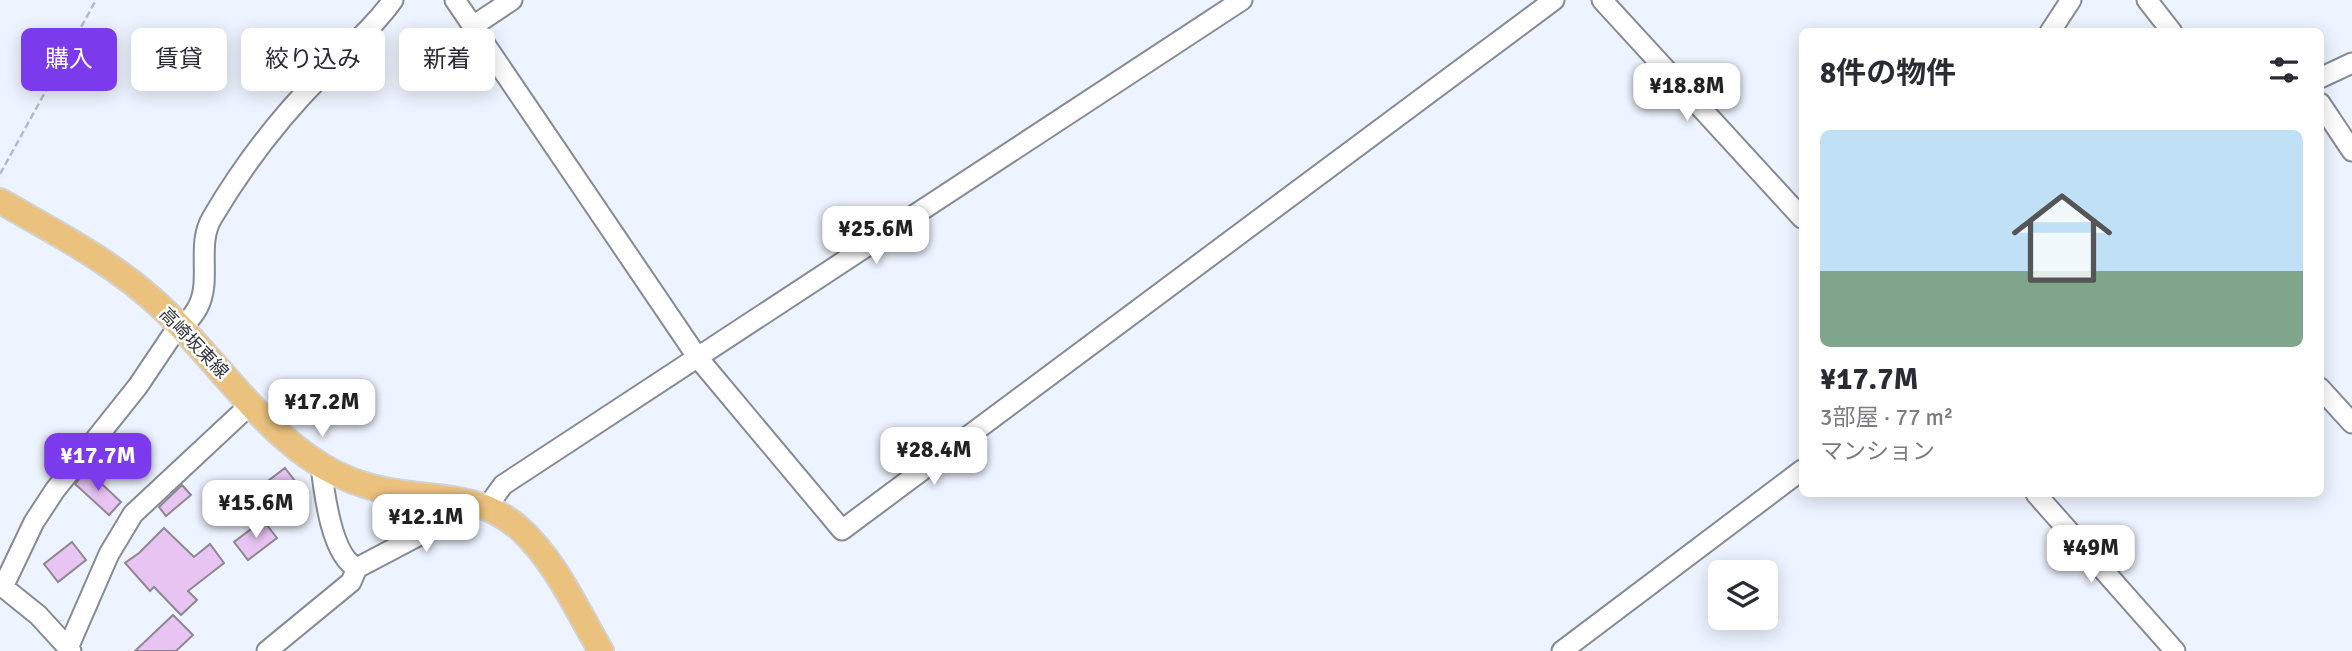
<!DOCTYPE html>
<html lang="ja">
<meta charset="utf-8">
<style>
body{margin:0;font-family:Signika,"Noto Sans JP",sans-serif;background:#f7f7f7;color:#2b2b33;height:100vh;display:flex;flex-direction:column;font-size:26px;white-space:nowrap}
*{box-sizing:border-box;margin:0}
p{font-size:23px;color:#7c7c81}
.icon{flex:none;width:38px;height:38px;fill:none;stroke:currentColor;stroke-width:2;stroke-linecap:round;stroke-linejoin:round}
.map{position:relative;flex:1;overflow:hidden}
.details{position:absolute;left:1799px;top:28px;width:525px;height:469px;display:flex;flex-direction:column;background:#fff;border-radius:10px;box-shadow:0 4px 18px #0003}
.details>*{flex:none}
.guide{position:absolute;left:21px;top:28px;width:665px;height:63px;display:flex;gap:14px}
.controls{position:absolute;left:1708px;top:560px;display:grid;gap:14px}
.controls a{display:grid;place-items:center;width:70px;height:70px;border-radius:10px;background:#fff;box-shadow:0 4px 18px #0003;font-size:35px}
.price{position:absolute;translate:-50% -60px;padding:0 16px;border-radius:14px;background:#fff;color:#222;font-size:23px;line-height:46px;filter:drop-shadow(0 2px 4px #0008)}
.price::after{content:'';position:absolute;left:50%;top:42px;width:21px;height:16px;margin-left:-10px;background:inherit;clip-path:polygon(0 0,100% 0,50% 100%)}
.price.current{background:#7c3aed;color:#fff}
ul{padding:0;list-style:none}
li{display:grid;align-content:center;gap:14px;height:371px;padding:0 21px}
li span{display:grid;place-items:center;height:217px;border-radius:10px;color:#555}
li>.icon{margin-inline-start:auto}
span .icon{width:126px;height:126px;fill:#fffc;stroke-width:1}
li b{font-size:30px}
h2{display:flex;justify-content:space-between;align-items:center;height:84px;padding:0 21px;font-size:30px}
.chip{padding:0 24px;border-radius:10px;background:#fff;box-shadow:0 4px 18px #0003;font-size:24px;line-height:63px}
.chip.current{background:#7c3aed;color:#fff}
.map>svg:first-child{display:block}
.building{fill:#e7c4f1;stroke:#8e8790;stroke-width:2}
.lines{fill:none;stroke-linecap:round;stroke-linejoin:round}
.minor-casing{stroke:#868b94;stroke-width:23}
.major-casing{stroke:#d2d2d3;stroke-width:28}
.path{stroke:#b5bac3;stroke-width:2.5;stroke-dasharray:7 3.5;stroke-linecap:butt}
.minor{stroke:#fff;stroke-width:19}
.major{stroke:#ebc17e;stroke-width:24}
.labels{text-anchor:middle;stroke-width:5;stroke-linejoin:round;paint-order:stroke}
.street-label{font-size:18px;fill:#313337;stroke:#fff}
</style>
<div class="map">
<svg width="2352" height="651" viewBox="0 0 2352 651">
<rect width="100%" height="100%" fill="#eef4ff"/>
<!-- building -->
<path class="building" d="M285 468 299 486 270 508 256 490Z
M87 470 121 502 109 515 75 484Z
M182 485 191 495 166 516 159 507Z
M263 520 277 538 248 560 234 542Z
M164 528 194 557 210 544 224 563 188 591 197 600 181 615 154 587 150 591 125 563 139 553Z
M72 542 86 560 58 582 44 564Z
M173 615 193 635 176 651H135Z"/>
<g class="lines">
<defs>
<path id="minor" d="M455 0 698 358 842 530 1554 0
M1602 0 1802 218
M2147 0 2172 32
M473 26 512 0
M2050 32 2071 0
M2320 78 2352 63
M2320 103 2352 151
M182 329C187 322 194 315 198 307 212 280 196 245 212 218 242 167 281 116 323 74 347 49 373 28 393 0
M2320 388 2352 423
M321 466C324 491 331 556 357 568
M2036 494 2175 651
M487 507 503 485 1242 0
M68 648 109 554 133 514 251 404
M71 651 38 615 3 587 34 522 55 490 138 386 179 325
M267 651 351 582 357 568 450 519 467 501
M1562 651 1802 470"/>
<path id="major" d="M0 201C56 233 115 263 163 309 212 356 252 416 307 456 325 469 347 480 368 486 422 502 473 488 519 528 555 560 577 610 601 651"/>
</defs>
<!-- minor casing -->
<use href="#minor" class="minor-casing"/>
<!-- major casing -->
<use href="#major" class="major-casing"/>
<!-- path -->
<path class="path" d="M0 174 96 0"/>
<!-- minor -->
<use href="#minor" class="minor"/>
<!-- major -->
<use href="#major" class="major"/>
</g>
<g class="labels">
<!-- street labels -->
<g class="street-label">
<text transform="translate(194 343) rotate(46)" y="6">高崎坂東線</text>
</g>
</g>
</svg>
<div class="controls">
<a><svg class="icon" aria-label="layers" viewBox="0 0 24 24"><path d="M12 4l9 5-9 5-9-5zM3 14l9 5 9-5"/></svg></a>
</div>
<b class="price" style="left:1687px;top:123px">¥18.8M</b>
<b class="price" style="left:876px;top:266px">¥25.6M</b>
<b class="price" style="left:322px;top:439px">¥17.2M</b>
<b class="price" style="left:934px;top:487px">¥28.4M</b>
<b class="price current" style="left:98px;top:493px">¥17.7M</b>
<b class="price" style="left:256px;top:540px">¥15.6M</b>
<b class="price" style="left:426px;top:554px">¥12.1M</b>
<b class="price" style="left:2091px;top:585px">¥49M</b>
<div class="guide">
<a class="chip current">購入</a>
<a class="chip">賃貸</a>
<a class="chip">絞り込み</a>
<a class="chip">新着</a>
</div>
<section class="details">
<h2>8件の物件<svg class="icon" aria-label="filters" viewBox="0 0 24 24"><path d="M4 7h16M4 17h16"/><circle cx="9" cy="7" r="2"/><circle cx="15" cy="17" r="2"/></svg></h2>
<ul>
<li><span style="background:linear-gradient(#bfe0f5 65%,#7fa58c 0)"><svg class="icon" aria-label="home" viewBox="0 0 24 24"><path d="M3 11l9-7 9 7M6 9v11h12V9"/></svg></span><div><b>¥17.7M</b><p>3部屋 · 77 m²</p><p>マンション</p></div></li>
</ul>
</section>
</div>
